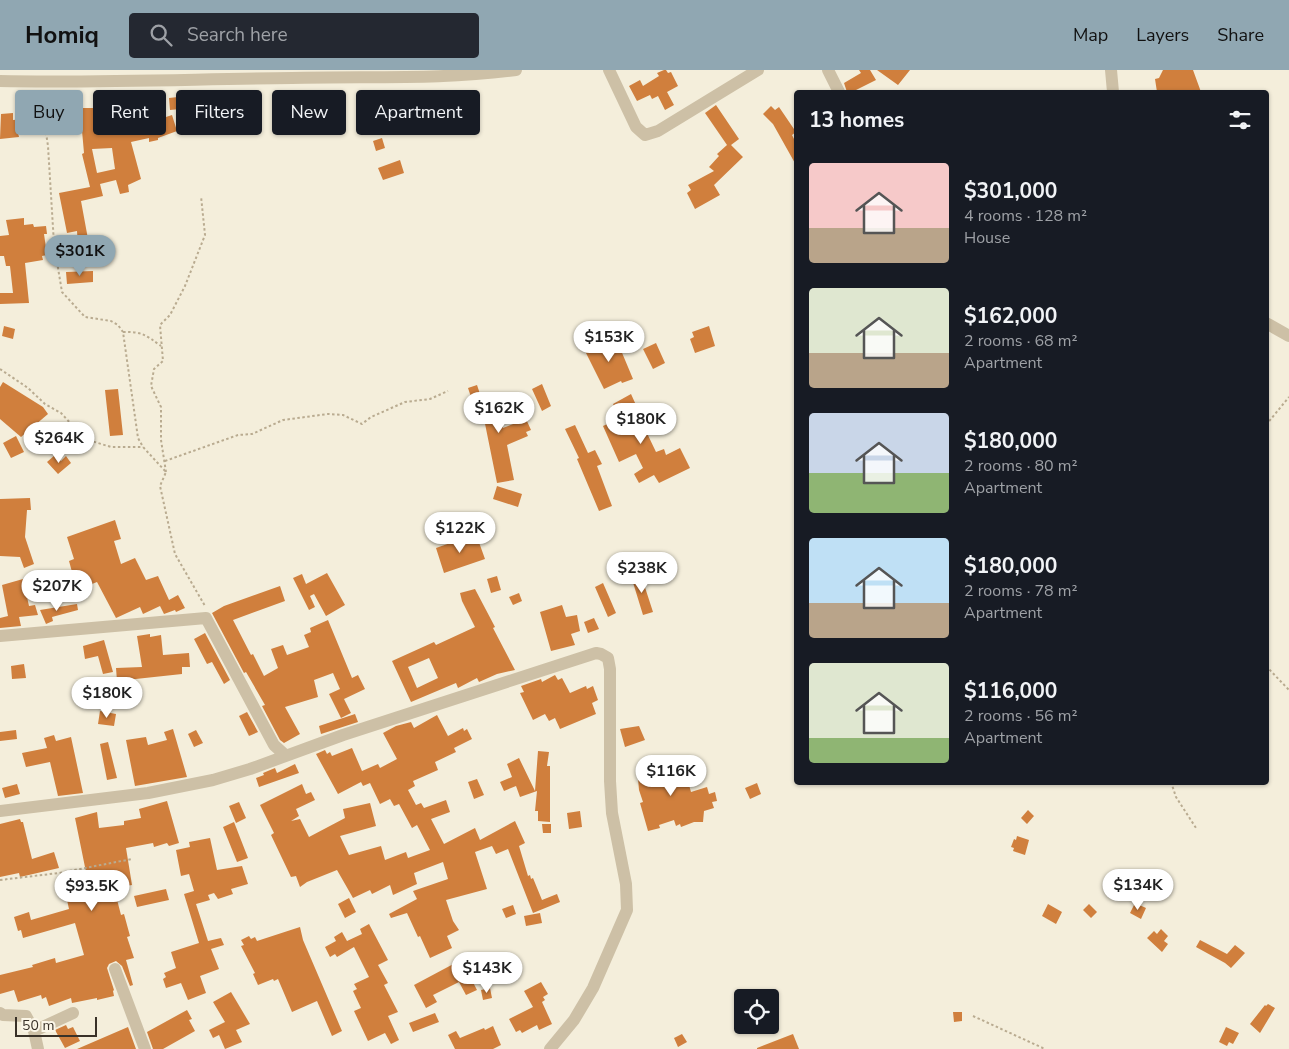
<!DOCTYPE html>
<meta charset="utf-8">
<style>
body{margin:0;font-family:"Nunito Sans",sans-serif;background:#242831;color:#f1f3f6;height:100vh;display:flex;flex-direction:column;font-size:19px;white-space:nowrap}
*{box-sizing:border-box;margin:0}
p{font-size:16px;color:#9ea1a6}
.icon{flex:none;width:28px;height:28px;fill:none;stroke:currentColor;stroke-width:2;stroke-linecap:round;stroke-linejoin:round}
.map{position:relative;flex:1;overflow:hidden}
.drawer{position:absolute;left:794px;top:20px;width:475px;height:695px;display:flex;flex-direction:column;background:#171b24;border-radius:5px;box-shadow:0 1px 4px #0004}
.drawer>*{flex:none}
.guide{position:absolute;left:15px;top:20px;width:475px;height:45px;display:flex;gap:10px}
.fabs{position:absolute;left:734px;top:919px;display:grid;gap:10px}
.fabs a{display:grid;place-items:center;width:45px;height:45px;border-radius:5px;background:#171b24;box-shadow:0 1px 4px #0004;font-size:25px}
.scale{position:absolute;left:15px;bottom:12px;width:82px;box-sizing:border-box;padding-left:5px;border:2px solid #393128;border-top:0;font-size:14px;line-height:18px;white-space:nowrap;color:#393128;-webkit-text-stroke:4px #fbf6e8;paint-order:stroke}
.price{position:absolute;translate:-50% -42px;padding:0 11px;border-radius:18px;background:#fff;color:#222;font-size:16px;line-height:32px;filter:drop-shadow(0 1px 2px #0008)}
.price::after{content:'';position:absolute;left:50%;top:30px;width:15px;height:11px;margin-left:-8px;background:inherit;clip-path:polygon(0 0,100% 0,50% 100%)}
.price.active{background:#90a7b2;color:#111}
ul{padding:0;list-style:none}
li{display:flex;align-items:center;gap:15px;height:125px;padding:0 15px}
li span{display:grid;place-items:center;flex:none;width:140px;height:100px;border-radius:5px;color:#555}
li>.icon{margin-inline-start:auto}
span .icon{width:60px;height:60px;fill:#fffc;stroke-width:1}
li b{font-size:21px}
h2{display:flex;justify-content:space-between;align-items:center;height:60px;padding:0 15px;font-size:21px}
.chip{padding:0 18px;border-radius:5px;background:#171b24;box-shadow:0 1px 4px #0004;font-size:18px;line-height:45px}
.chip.active{background:#90a7b2;color:#111}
header{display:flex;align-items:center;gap:30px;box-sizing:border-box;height:70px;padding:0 25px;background:#90a7b2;color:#111}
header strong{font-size:24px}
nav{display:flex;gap:28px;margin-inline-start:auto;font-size:18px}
.search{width:350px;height:45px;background:#242831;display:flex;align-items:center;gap:12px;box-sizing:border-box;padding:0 18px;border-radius:5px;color:#9ea1a6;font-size:19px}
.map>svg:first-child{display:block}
.building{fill:#d07f3d;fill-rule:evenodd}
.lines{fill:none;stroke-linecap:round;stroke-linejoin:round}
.path{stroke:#b9ab90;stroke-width:2;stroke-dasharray:2.5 2.5;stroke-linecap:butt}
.minor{stroke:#cdc0a6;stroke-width:12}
</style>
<header>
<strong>Homiq</strong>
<div class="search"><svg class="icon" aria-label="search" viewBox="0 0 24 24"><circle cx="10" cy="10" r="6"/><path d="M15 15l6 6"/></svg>Search here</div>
<nav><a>Map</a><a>Layers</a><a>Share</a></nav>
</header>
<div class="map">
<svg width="1289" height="979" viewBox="0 0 1289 979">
<rect width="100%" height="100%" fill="#f4eedb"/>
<!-- building -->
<path class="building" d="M664 0H666L668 3 671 2 678 16 667 22 674 35 665 40 658 26 652 29 650 25 637 31 629 16 640 10 643 16 659 6 657 3Z
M859 0H870L876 10 852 22H847L844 13 861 3Z
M877 0H910L898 15Z
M1163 0H1193L1201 22H1157L1155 9 1159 8Z
M101 24H115V27L135 25V27L149 24 152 39 133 42 136 59 159 56 157 50 172 45 177 61 158 68V70L149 72V68L131 72 141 109 128 115 129 122 120 124 116 110 100 114 103 126 81 131 88 169V176H78L77 161 67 163 59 123 90 117 82 84 84 83 80 38H96L95 29H101ZM112 78 115 99 97 103 92 79Z
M178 27 180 39 170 40 169 28Z
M716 35 739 69 731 75 743 87 714 115 720 125 695 139 687 123 691 120 688 115 714 101 709 97 719 86 717 84 727 75 705 43Z
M771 36 775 40 779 37 796 62 792 65 796 73V95L773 54 763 44Z
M473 42 479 55 468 60 462 47Z
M13 43V50L24 49 26 62 18 63 19 67 0 69 1 44Z
M434 50 437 59 422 62 420 54Z
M382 68 385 78 376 81 373 71Z
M400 90 404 103 383 110 378 98Z
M24 148V155L33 154 34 157 46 156 47 164H44L47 185 42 186 43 190 25 193 29 233 0 234V223H13L10 196H6L4 186H0V166L9 165 6 150Z
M93 201V212L67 214 66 202Z
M4 256 15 259 13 269 2 266Z
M709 256 715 276 695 283 690 269 694 267 692 262Z
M615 266 633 309 622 313 621 311 604 319 585 281Z
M656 273 665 293 653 299 643 279Z
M3 312 43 337 48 344 21 367 0 349V317Z
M542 314 551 336 542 341 532 319Z
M477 315 480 324 489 322 494 336 498 335 503 358 526 349 531 360 526 362 528 366 507 375 514 410 497 413 481 334 474 336 468 318Z
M118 319 123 365 110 366 105 320Z
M631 324 636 335 634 336 656 382 664 379 666 385 680 378 690 398 659 413 654 405 639 413 634 404 643 398 636 384 619 392 603 356 620 348 613 334Z
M529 338 531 347 520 350 517 341Z
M575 355 588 383 595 380 602 394 597 396 612 436 599 441 577 389 579 388 565 359Z
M16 366 24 382 11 388 3 373Z
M55 385 61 391 66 386 71 393 58 404 47 392Z
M497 416 522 424 518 437 493 429Z
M30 428 31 440H27L25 467 34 494 24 498 20 487 0 486V429Z
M115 450 121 469 114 471 121 494 135 488 146 510 158 506 169 530 178 525 185 538 176 542 175 540 164 544 160 536 143 544 140 537 116 548 97 512 77 520 69 491 74 489 67 467Z
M476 464 485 489 444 503 436 478Z
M640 502 653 542 643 545 631 506Z
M327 503 345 535 326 546 314 524 310 526 315 537 309 540 293 508 302 504 306 514Z
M497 506 501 520 491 523 487 509Z
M23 509 29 536 35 535 38 545 19 547 21 556 0 558V548L8 546 2 515Z
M603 513 616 543 608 547 595 517Z
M56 515 59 528 51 531 47 517Z
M280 516 285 531 233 550 251 585 253 584 264 606 278 598 271 579 283 575 287 585 309 577 304 565 311 562 310 558 328 550 352 608 358 605 365 619 344 629 351 643 341 648 329 624 340 619 333 603 314 610 318 627 285 637 300 664 284 673 280 670 262 636 265 635 246 602 244 603 212 543 224 536Z
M475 519 495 557 493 558 515 600 497 604 479 612 477 608 458 618 456 613 411 632 392 591 434 572 436 575 475 557 462 531 460 523ZM429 588 438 608 417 618 408 597Z
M519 523 522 531 513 535 509 527Z
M77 534 78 540 52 547 53 551 46 554 40 540Z
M562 535 566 547 577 545 580 561 571 564 575 575 551 581 540 542Z
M594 548 599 559 588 563 584 552Z
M205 563 230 610 224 614 212 592 207 594 194 569Z
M150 564V567L161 565 163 585 189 583 190 597H182V604L117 611 116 598 142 597 137 566Z
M104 570 113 602 103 604 98 586 85 589 83 576Z
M24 594 26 608 12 609 11 596Z
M555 605 558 610 562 608 570 623 586 616 587 619 593 616 598 630 592 633 596 644 560 659 555 648 549 651 545 644 533 650 520 623 524 622 521 616 541 609 542 612Z
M100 641 116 644 114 656 98 654Z
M247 642 258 662 249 666 239 646Z
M355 644 358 652 321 664 319 656Z
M437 645 448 666 463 658 464 661 467 659 472 669 454 678 456 682 435 692 438 700 413 711 415 716 408 720 416 735 421 733 424 738 446 730 450 742 431 749 444 774 475 758 480 770 515 751 525 773 519 776 528 806 530 805 531 809 533 808 542 830 557 824 560 832 533 843 508 779 496 784 492 776 475 782 487 819 446 830 453 851 459 860 447 866 452 878 430 888 420 866 418 867 407 843 391 848 389 844 417 829 413 821 448 809 443 792 414 803 417 814 393 825 390 815 372 824 370 820 353 828 337 800 307 812 300 817 296 806 291 807 271 765 274 763 260 735 302 714 306 724 311 722 315 730 296 739 299 746 291 751 300 749 309 767 345 748 343 739 370 733 376 756 340 766 349 785 381 776 385 790 406 782 408 788 430 780 417 755 412 758 399 734 394 736 390 729 380 734 370 713 363 716 361 712 338 724 316 684 325 680 327 684 330 682 332 686 352 678 362 701 378 694 380 698 397 689 383 663 396 656 411 652 414 658Z
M639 656 645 670 625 677 620 659Z
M173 659 187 707 135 716 126 670 146 667 148 675 167 670 164 662Z
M16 660 17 669 0 671V662Z
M196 660 203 673 194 677 188 664Z
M54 665 56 671 71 667 83 723 58 726 50 692 26 697 22 683 47 678 44 668Z
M108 672 117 708 107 710 100 674Z
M538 681 549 682 547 696H550V752L538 751V741H535L537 721 520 727 516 716 504 721 500 712 512 707 507 694 519 688 535 721Z
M675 689 682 710 687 708 691 722 707 717 709 724 715 722 717 731 712 732 714 738 704 741 703 752H694L681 757 680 754 676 756 674 750 659 755 660 758 648 761 640 733 643 732 639 720 637 697 655 695Z
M295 694 299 703 259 717 256 708 264 705 263 703 275 698 277 703Z
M477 709 484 725 474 729 468 712Z
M757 713 761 724 750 729 745 718Z
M17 714 20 724 5 728 2 718Z
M167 731 179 773 169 776 167 773 154 777 153 773 126 778 132 815 114 818 121 845 124 844 130 866 127 867 134 888 126 890 133 915 130 916 122 896 116 891 109 894 107 898 114 920 113 921 114 926 97 930V928L72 933 71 928 49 936 46 927 42 929 41 925 18 932 14 920 0 924V905L33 897 32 895 55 888 56 893 84 885 75 853 23 868 21 860 18 861 14 847 29 842 31 850 69 839 65 821H67L64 805 86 802 75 748 97 742 99 758 124 755V751L141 748 139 739Z
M239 732 246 748 236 753 229 736Z
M1028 740 1034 746 1027 754 1021 748Z
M580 741 582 757 569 759 567 743Z
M20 749 21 752H23L32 789 54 782 59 798 20 807 19 803 0 807V754Z
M234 752 248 788 237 792 223 757Z
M542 754H551V763H543Z
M1017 766 1029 770 1025 785 1013 781 1014 778 1011 777 1014 769 1016 770Z
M210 768 217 800 242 796 248 814 231 819 233 824 218 829 214 823 208 825 210 830 196 834 208 871 221 868 224 875 211 879 219 899 200 906 206 923 188 930 181 913 166 918 163 909 166 907 164 903 176 898 171 882 199 873 184 824 194 821 189 804 181 806 176 780 190 777 189 772Z
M166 819 169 830 137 837 134 826Z
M349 828 356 842 345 848 338 834Z
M1135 833 1146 838 1141 849 1130 843Z
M1048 834 1062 842 1056 854 1042 846Z
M1089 834 1097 842 1091 848 1083 840Z
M513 835 516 844 506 848 502 839Z
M540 843 542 853 526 856 524 846Z
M369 854 388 890 378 895 388 913 384 915 398 942 388 946 399 970 391 974 385 963 368 971 354 941 361 938 353 921 357 919 354 914 369 907 354 877 337 887 335 884 330 887 325 877 336 871 334 867 342 862 347 871 362 864 360 859Z
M300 857 303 870 342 961 332 966 317 931 292 942 278 909 274 911 273 909 258 915 253 904 255 903 241 876 244 875 241 870 249 866 251 869 255 867 257 871Z
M1161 859 1168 866 1164 871 1168 874 1162 882 1147 868 1154 861 1157 864Z
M1200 870 1227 884 1235 875 1245 883 1231 898 1225 893 1196 877Z
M459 891 460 894 463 893 477 920 466 925 459 912 433 925 437 932 426 938 414 915Z
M541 912 548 924 543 927 545 930 542 932 552 954 539 960 537 955 522 963 520 960 516 962 509 949 533 937 524 921Z
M490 918 492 928 483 930 481 920Z
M231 922 250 954 236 960 242 972 225 979 219 965 213 968 209 960 225 952 213 932Z
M1268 934 1275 938 1260 963 1250 954 1265 935 1266 936Z
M187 940 192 949 189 950 195 961 163 979H153L147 962Z
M953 942H962V951L954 952Z
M435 943 439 952 413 962 409 953Z
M66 955 68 959 73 957 80 971 65 978 55 960Z
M493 956 501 975 493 979H455L448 965 456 961 460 968 484 958 485 960Z
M128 957 136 979H77Z
M1226 957 1239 963 1233 974 1229 972 1227 976 1219 972Z
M682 964 687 972 678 977 674 968Z
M793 964 799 979H757V978Z"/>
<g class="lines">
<!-- path -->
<path class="path" d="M40 23 48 76 54 174 62 222 85 247 111 251 118 255 123 262 138 368 143 377 166 402 160 416 175 484 205 536
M123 262C142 261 147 266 161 276
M0 299 28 318 45 334 61 343 85 369 111 377H143
M1266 355 1289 327
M165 391 238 365 252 364 283 350 328 344 343 345 362 354 371 347 405 332 430 329 448 321
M166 402 161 370V337L151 316 154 299 163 291 160 255 170 245 185 216 205 165 201 126
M1266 596 1289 620
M1171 712 1176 727 1196 758
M0 810 59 803 132 789
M973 946 1045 979"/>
<!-- minor -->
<path class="minor" d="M609 0 636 57 645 65 658 61 758 0
M828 0 839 22
M1111 0 1113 22
M0 11C98 13 195 9 292 8 367 6 443 10 516 0
M1266 253 1289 266
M0 566 206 548 274 675 285 685
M0 741 148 723 213 710 250 699 343 665 596 583 601 584 608 588 610 599V711L612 743 626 814 627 840 593 918 574 950 550 979
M115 899 145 979
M0 943 3 945 26 946 34 961 38 979
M34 961 73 943"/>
</g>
</svg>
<div class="fabs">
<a><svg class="icon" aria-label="locate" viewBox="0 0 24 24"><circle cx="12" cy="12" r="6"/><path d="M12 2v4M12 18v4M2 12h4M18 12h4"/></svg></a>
</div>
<div class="scale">50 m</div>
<b class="price active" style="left:80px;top:207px">$301K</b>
<b class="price" style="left:609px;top:293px">$153K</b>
<b class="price" style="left:499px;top:364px">$162K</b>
<b class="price" style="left:641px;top:375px">$180K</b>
<b class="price" style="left:59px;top:394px">$264K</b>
<b class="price" style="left:460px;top:484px">$122K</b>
<b class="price" style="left:642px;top:524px">$238K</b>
<b class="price" style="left:57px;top:542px">$207K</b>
<b class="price" style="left:107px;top:649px">$180K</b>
<b class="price" style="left:671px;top:727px">$116K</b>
<b class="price" style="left:1138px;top:841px">$134K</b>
<b class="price" style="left:92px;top:842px">$93.5K</b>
<b class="price" style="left:487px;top:924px">$143K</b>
<div class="guide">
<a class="chip active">Buy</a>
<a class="chip">Rent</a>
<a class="chip">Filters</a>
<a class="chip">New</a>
<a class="chip">Apartment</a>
</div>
<section class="drawer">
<h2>13 homes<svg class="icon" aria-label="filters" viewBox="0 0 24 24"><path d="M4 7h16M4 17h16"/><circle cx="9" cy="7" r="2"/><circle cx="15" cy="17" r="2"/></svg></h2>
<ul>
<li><span style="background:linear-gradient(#f6c9c9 65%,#b9a48a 0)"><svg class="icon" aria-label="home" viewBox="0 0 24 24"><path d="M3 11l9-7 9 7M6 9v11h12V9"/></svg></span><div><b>$301,000</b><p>4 rooms · 128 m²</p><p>House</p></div></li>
<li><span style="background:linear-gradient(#dfe7d0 65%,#b9a48a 0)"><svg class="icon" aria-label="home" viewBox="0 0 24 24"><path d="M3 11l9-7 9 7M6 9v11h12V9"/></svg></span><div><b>$162,000</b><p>2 rooms · 68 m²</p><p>Apartment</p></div></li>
<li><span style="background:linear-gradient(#c9d6e8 60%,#8fb573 0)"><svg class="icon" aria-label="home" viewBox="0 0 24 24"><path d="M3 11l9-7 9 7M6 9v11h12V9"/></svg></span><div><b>$180,000</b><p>2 rooms · 80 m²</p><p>Apartment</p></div></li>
<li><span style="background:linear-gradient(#bfe0f5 65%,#b9a48a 0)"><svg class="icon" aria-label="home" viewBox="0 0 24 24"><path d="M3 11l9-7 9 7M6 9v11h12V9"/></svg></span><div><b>$180,000</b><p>2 rooms · 78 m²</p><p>Apartment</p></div></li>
<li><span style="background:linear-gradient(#dfe7d0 75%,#8fb573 0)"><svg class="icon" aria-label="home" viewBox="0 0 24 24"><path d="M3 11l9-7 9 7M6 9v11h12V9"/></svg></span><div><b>$116,000</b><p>2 rooms · 56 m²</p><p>Apartment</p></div></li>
</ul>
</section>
</div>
